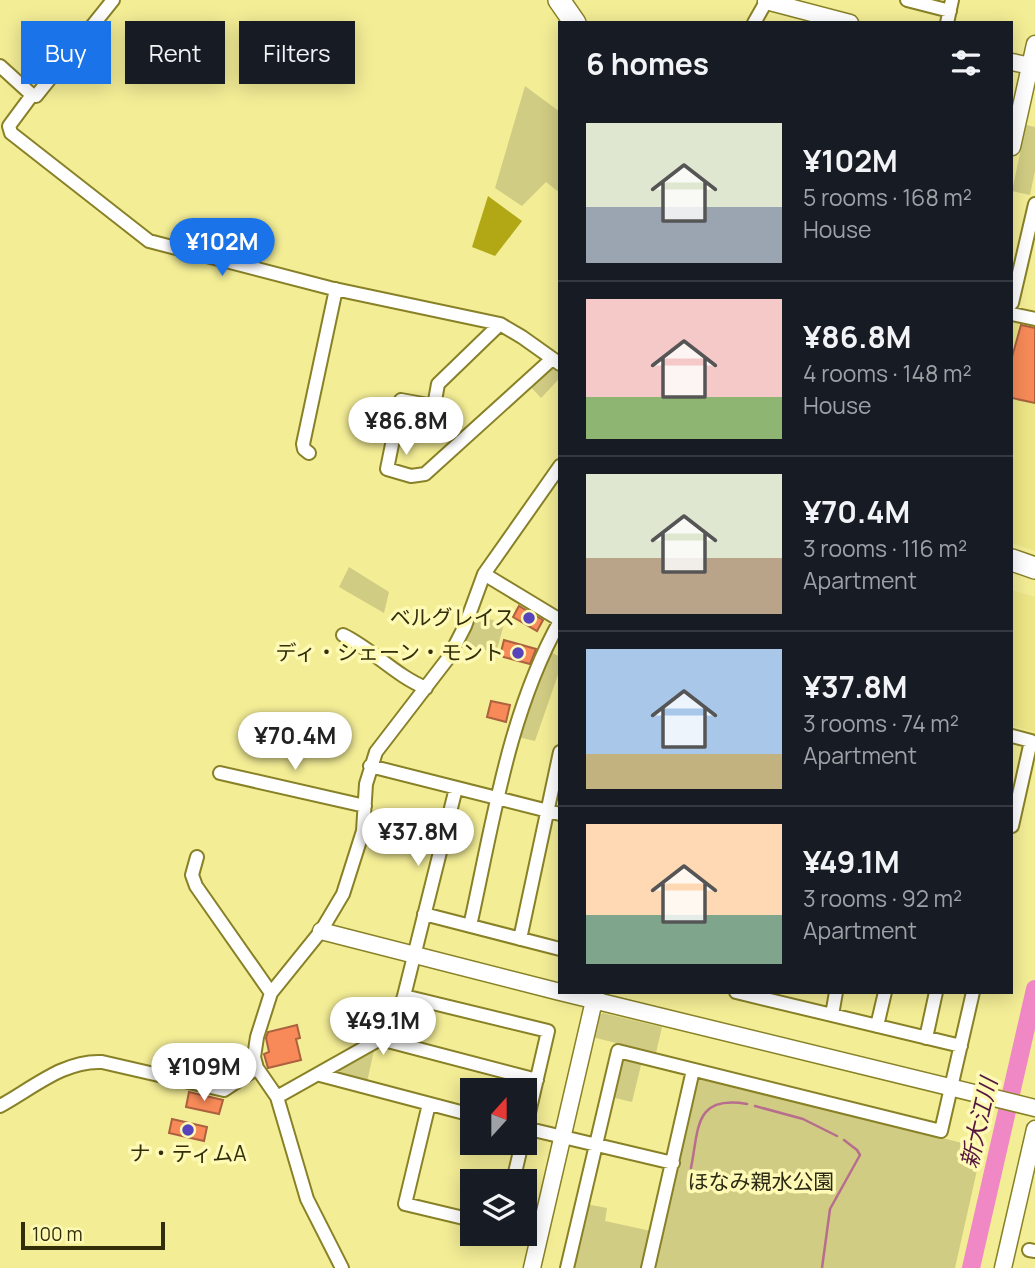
<!DOCTYPE html>
<meta charset="utf-8">
<style>
body{margin:0;font-family:Manrope,"Noto Sans JP",sans-serif;background:#20242c;color:#f1f3f6;height:100vh;display:flex;flex-direction:column;font-size:26px;white-space:nowrap}
*{box-sizing:border-box;margin:0}
p{font-size:23px;color:#9ea1a6}
.icon{flex:none;width:38px;height:38px;fill:none;stroke:currentColor;stroke-width:2;stroke-linecap:round;stroke-linejoin:round}
.map{position:relative;flex:1;overflow:hidden}
.panel{position:absolute;left:558px;top:21px;width:455px;height:973px;display:flex;flex-direction:column;background:#171b24;border-radius:0px;box-shadow:0 4px 18px #0003}
.panel>*{flex:none}
.hud{position:absolute;left:21px;top:21px;width:432px;height:63px;display:flex;gap:14px}
.needle{width:46px;rotate:21deg}
.buttons{position:absolute;left:460px;top:1078px;display:grid;gap:14px}
.buttons a{display:grid;place-items:center;width:77px;height:77px;border-radius:0px;background:#171b24;box-shadow:0 4px 18px #0003;font-size:35px}
.scale{position:absolute;left:21px;bottom:18px;width:144px;box-sizing:border-box;padding-left:7px;border:4px solid #312e09;border-top:0;font-size:19px;line-height:24px;white-space:nowrap;color:#312e09;-webkit-text-stroke:5px #fefab5;paint-order:stroke}
.price{position:absolute;translate:-50% -60px;padding:0 16px;border-radius:24px;background:#fff;color:#222;font-size:23px;line-height:46px;filter:drop-shadow(0 2px 4px #0008)}
.price::after{content:'';position:absolute;left:50%;top:42px;width:21px;height:16px;margin-left:-10px;background:inherit;clip-path:polygon(0 0,100% 0,50% 100%)}
.price.active{background:#1a73e8;color:#fff}
ul{padding:0;list-style:none}
li{display:flex;align-items:center;gap:21px;height:175px;padding:0 28px}
li+li{border-top:2px solid #363941}
li span{display:grid;place-items:center;flex:none;width:196px;height:140px;border-radius:0px;color:#555}
li>.icon{margin-inline-start:auto}
span .icon{width:84px;height:84px;fill:#fffc;stroke-width:1}
li b{font-size:30px}
h2{display:flex;justify-content:space-between;align-items:center;height:84px;padding:0 28px;font-size:30px}
.chip{padding:0 24px;border-radius:0px;background:#171b24;box-shadow:0 4px 18px #0003;font-size:24px;line-height:63px}
.chip.active{background:#1a73e8;color:#fff}
.map>svg:first-child{display:block}
.built{fill:#ede686}
.green{fill:#d1cc83}
.forest{fill:#b2a715}
.lines{fill:none;stroke-linecap:round;stroke-linejoin:round}
.stream{stroke:#b76d8d;stroke-width:2.5}
.river{stroke:#f188c6;stroke-width:18}
.building{fill:#f78a58;stroke:#ac613f;stroke-width:2}
.street-casing{stroke:#888128;stroke-width:16}
.secondary-casing{stroke:#888128;stroke-width:19}
.highway-casing{stroke:#888128;stroke-width:24}
.street{stroke:#fff;stroke-width:12}
.secondary{stroke:#fff;stroke-width:16}
.highway{stroke:#fff;stroke-width:21}
.poi-dot{fill:#5744bc;stroke:#fefab5;stroke-width:2.5}
.labels{text-anchor:middle;stroke-width:7;stroke-linejoin:round;paint-order:stroke}
.poi-label{font-size:21px;fill:#312e09;stroke:#fefab5;text-anchor:end}
.park-label{font-size:21px;fill:#2c2a15;stroke:#fefab5}
.water-label{font-size:23px;font-style:italic;fill:#55153f;stroke:#fefab5}
</style>
<div class="map">
<svg width="1035" height="1268" viewBox="0 0 1035 1268">
<rect width="100%" height="100%" fill="#f3ed96"/>
<!-- built -->
<path class="built" d="M1012 319 1035 325V551L1012 543Z
M1012 590 1035 597V732L1012 726Z"/>
<!-- green -->
<path class="green" d="M525 86 560 112V193L546 182 522 206 495 188Z
M1026 125 1035 127V171L1030 195 1012 191Z
M552 365 560 370V378L541 398 529 385Z
M349 567 389 592 384 613 339 587Z
M478 615 504 624 496 653 465 644Z
M549 651 560 657V669L535 741 518 737Z
M603 1013 662 1027 656 1053 592 1037 597 1017Z
M375 1046 367 1082 340 1076 338 1067Z
M626 1057 642 1061 632 1102 611 1097 620 1060Z
M697 1076 982 1148 955 1268H652Z
M586 1204 607 1208 605 1221 651 1231 643 1268H572Z"/>
<!-- forest -->
<path class="forest" d="M488 196 522 221 495 256 472 247Z"/>
<g class="lines">
<!-- stream -->
<path class="stream" d="M755 1106 803 1119 837 1136
M691 1168C699 1128 694 1095 747 1104
M822 1268 830 1209 860 1155 857 1150 844 1140"/>
<!-- river -->
<path class="river" d="M971 1268 1035 989"/>
</g>
<!-- building -->
<path class="building" d="M1021 325 1035 328V403L1012 398V357Z
M519 606 543 620 537 631 513 617Z
M504 640 536 649 530 664 500 656Z
M491 701 510 705 506 722 487 717Z
M297 1025 300 1038 296 1039 301 1060 268 1068 264 1054 269 1052 266 1038 268 1032Z
M189 1092 223 1100 219 1114 186 1107Z
M172 1119 207 1127 204 1141 169 1133Z"/>
<g class="lines">
<defs>
<path id="street" d="M907 0 950 11
M754 23 767 0
M947 23 952 0
M0 66 32 95 9 126 11 133 149 241 330 288 500 324 522 337 560 364
M32 95 36 96 113 0
M1012 303 1035 204
M1012 314 1035 319
M500 324 438 384 434 406 401 400 387 469 411 476 425 474 552 359
M309 453 304 449 303 444 336 289
M484 574 560 620
M343 635C372 649 396 676 426 688
M1012 736 1031 741 1012 826
M370 766 560 814
M220 773 365 806
M197 857 192 875 196 886 271 993
M424 914 560 949
M470 926C493 823 508 714 560 621
M520 939 560 752
M736 992 961 1046
M404 996 548 1031 525 1130
M832 1015 836 992
M877 1026 885 992
M926 1038 936 992
M380 1039 537 1080
M320 1075 472 1115
M277 1097 380 1039 393 1028 404 996 456 788
M429 1104 405 1204 472 1220
M0 1106C33 1088 64 1060 102 1062L224 1090 257 1068
M525 1128 673 1163
M513 1181 522 1143
M1029 1250 1035 1251
M342 1268 307 1199 277 1097 257 1068 254 1057 257 1037 271 993 321 931 343 894 363 831 366 784 376 752 449 657 465 626 484 574 560 466
M567 1268 618 1051 941 1131 973 992
M648 1268 693 1070"/>
<path id="secondary" d="M766 1 850 23
M1012 62 1035 67
M1012 147 1035 44
M321 931 560 992
M560 992 1035 1108
M532 1268 596 992
M1003 1268 1035 1129"/>
<path id="highway" d="M559 0 575 23
M1012 560 1035 568"/>
</defs>
<!-- street casing -->
<use href="#street" class="street-casing"/>
<!-- secondary casing -->
<use href="#secondary" class="secondary-casing"/>
<!-- highway casing -->
<use href="#highway" class="highway-casing"/>
<!-- street -->
<use href="#street" class="street"/>
<!-- secondary -->
<use href="#secondary" class="secondary"/>
<!-- highway -->
<use href="#highway" class="highway"/>
</g>
<!-- markers -->
<g class="poi-dot">
<circle cx="529" cy="618" r="7"/>
<circle cx="518" cy="653" r="7"/>
<circle cx="188" cy="1130" r="7"/>
</g>
<g class="labels">
<!-- poi labels -->
<g class="poi-label">
<text x="515" y="625">ベルグレイス</text>
<text x="504" y="660">ディ・シェーン・モント</text>
<text x="188" y="1161" text-anchor="middle">ナ・ティムA</text>
</g>
<!-- park labels -->
<g class="park-label">
<text x="761" y="1189">ほなみ親水公園</text>
</g>
<!-- water labels -->
<g class="water-label">
<text transform="translate(979 1123) rotate(-77)" y="8">新大江川</text>
</g>
</g>
</svg>
<div class="buttons">
<a><svg class="needle" viewBox="-14 -14 28 28"><path d="M0-13l5 13h-10z" fill="#e53935"/><path d="M0 13l5-13h-10z" fill="#9ea1a6"/></svg></a>
<a><svg class="icon" aria-label="layers" viewBox="0 0 24 24"><path d="M12 4l9 5-9 5-9-5zM3 14l9 5 9-5"/></svg></a>
</div>
<div class="scale">100 m</div>
<b class="price active" style="left:222px;top:278px">¥102M</b>
<b class="price" style="left:406px;top:457px">¥86.8M</b>
<b class="price" style="left:295px;top:772px">¥70.4M</b>
<b class="price" style="left:418px;top:868px">¥37.8M</b>
<b class="price" style="left:383px;top:1057px">¥49.1M</b>
<b class="price" style="left:204px;top:1103px">¥109M</b>
<div class="hud">
<a class="chip active">Buy</a>
<a class="chip">Rent</a>
<a class="chip">Filters</a>
</div>
<section class="panel">
<h2>6 homes<svg class="icon" aria-label="filters" viewBox="0 0 24 24"><path d="M4 7h16M4 17h16"/><circle cx="9" cy="7" r="2"/><circle cx="15" cy="17" r="2"/></svg></h2>
<ul>
<li><span style="background:linear-gradient(#dfe7d0 60%,#9aa5b1 0)"><svg class="icon" aria-label="home" viewBox="0 0 24 24"><path d="M3 11l9-7 9 7M6 9v11h12V9"/></svg></span><div><b>¥102M</b><p>5 rooms · 168 m²</p><p>House</p></div></li>
<li><span style="background:linear-gradient(#f6c9c9 70%,#8fb573 0)"><svg class="icon" aria-label="home" viewBox="0 0 24 24"><path d="M3 11l9-7 9 7M6 9v11h12V9"/></svg></span><div><b>¥86.8M</b><p>4 rooms · 148 m²</p><p>House</p></div></li>
<li><span style="background:linear-gradient(#dfe7d0 60%,#b9a48a 0)"><svg class="icon" aria-label="home" viewBox="0 0 24 24"><path d="M3 11l9-7 9 7M6 9v11h12V9"/></svg></span><div><b>¥70.4M</b><p>3 rooms · 116 m²</p><p>Apartment</p></div></li>
<li><span style="background:linear-gradient(#a9c7e8 75%,#c2b280 0)"><svg class="icon" aria-label="home" viewBox="0 0 24 24"><path d="M3 11l9-7 9 7M6 9v11h12V9"/></svg></span><div><b>¥37.8M</b><p>3 rooms · 74 m²</p><p>Apartment</p></div></li>
<li><span style="background:linear-gradient(#ffd9b3 65%,#7fa58c 0)"><svg class="icon" aria-label="home" viewBox="0 0 24 24"><path d="M3 11l9-7 9 7M6 9v11h12V9"/></svg></span><div><b>¥49.1M</b><p>3 rooms · 92 m²</p><p>Apartment</p></div></li>
</ul>
</section>
</div>
